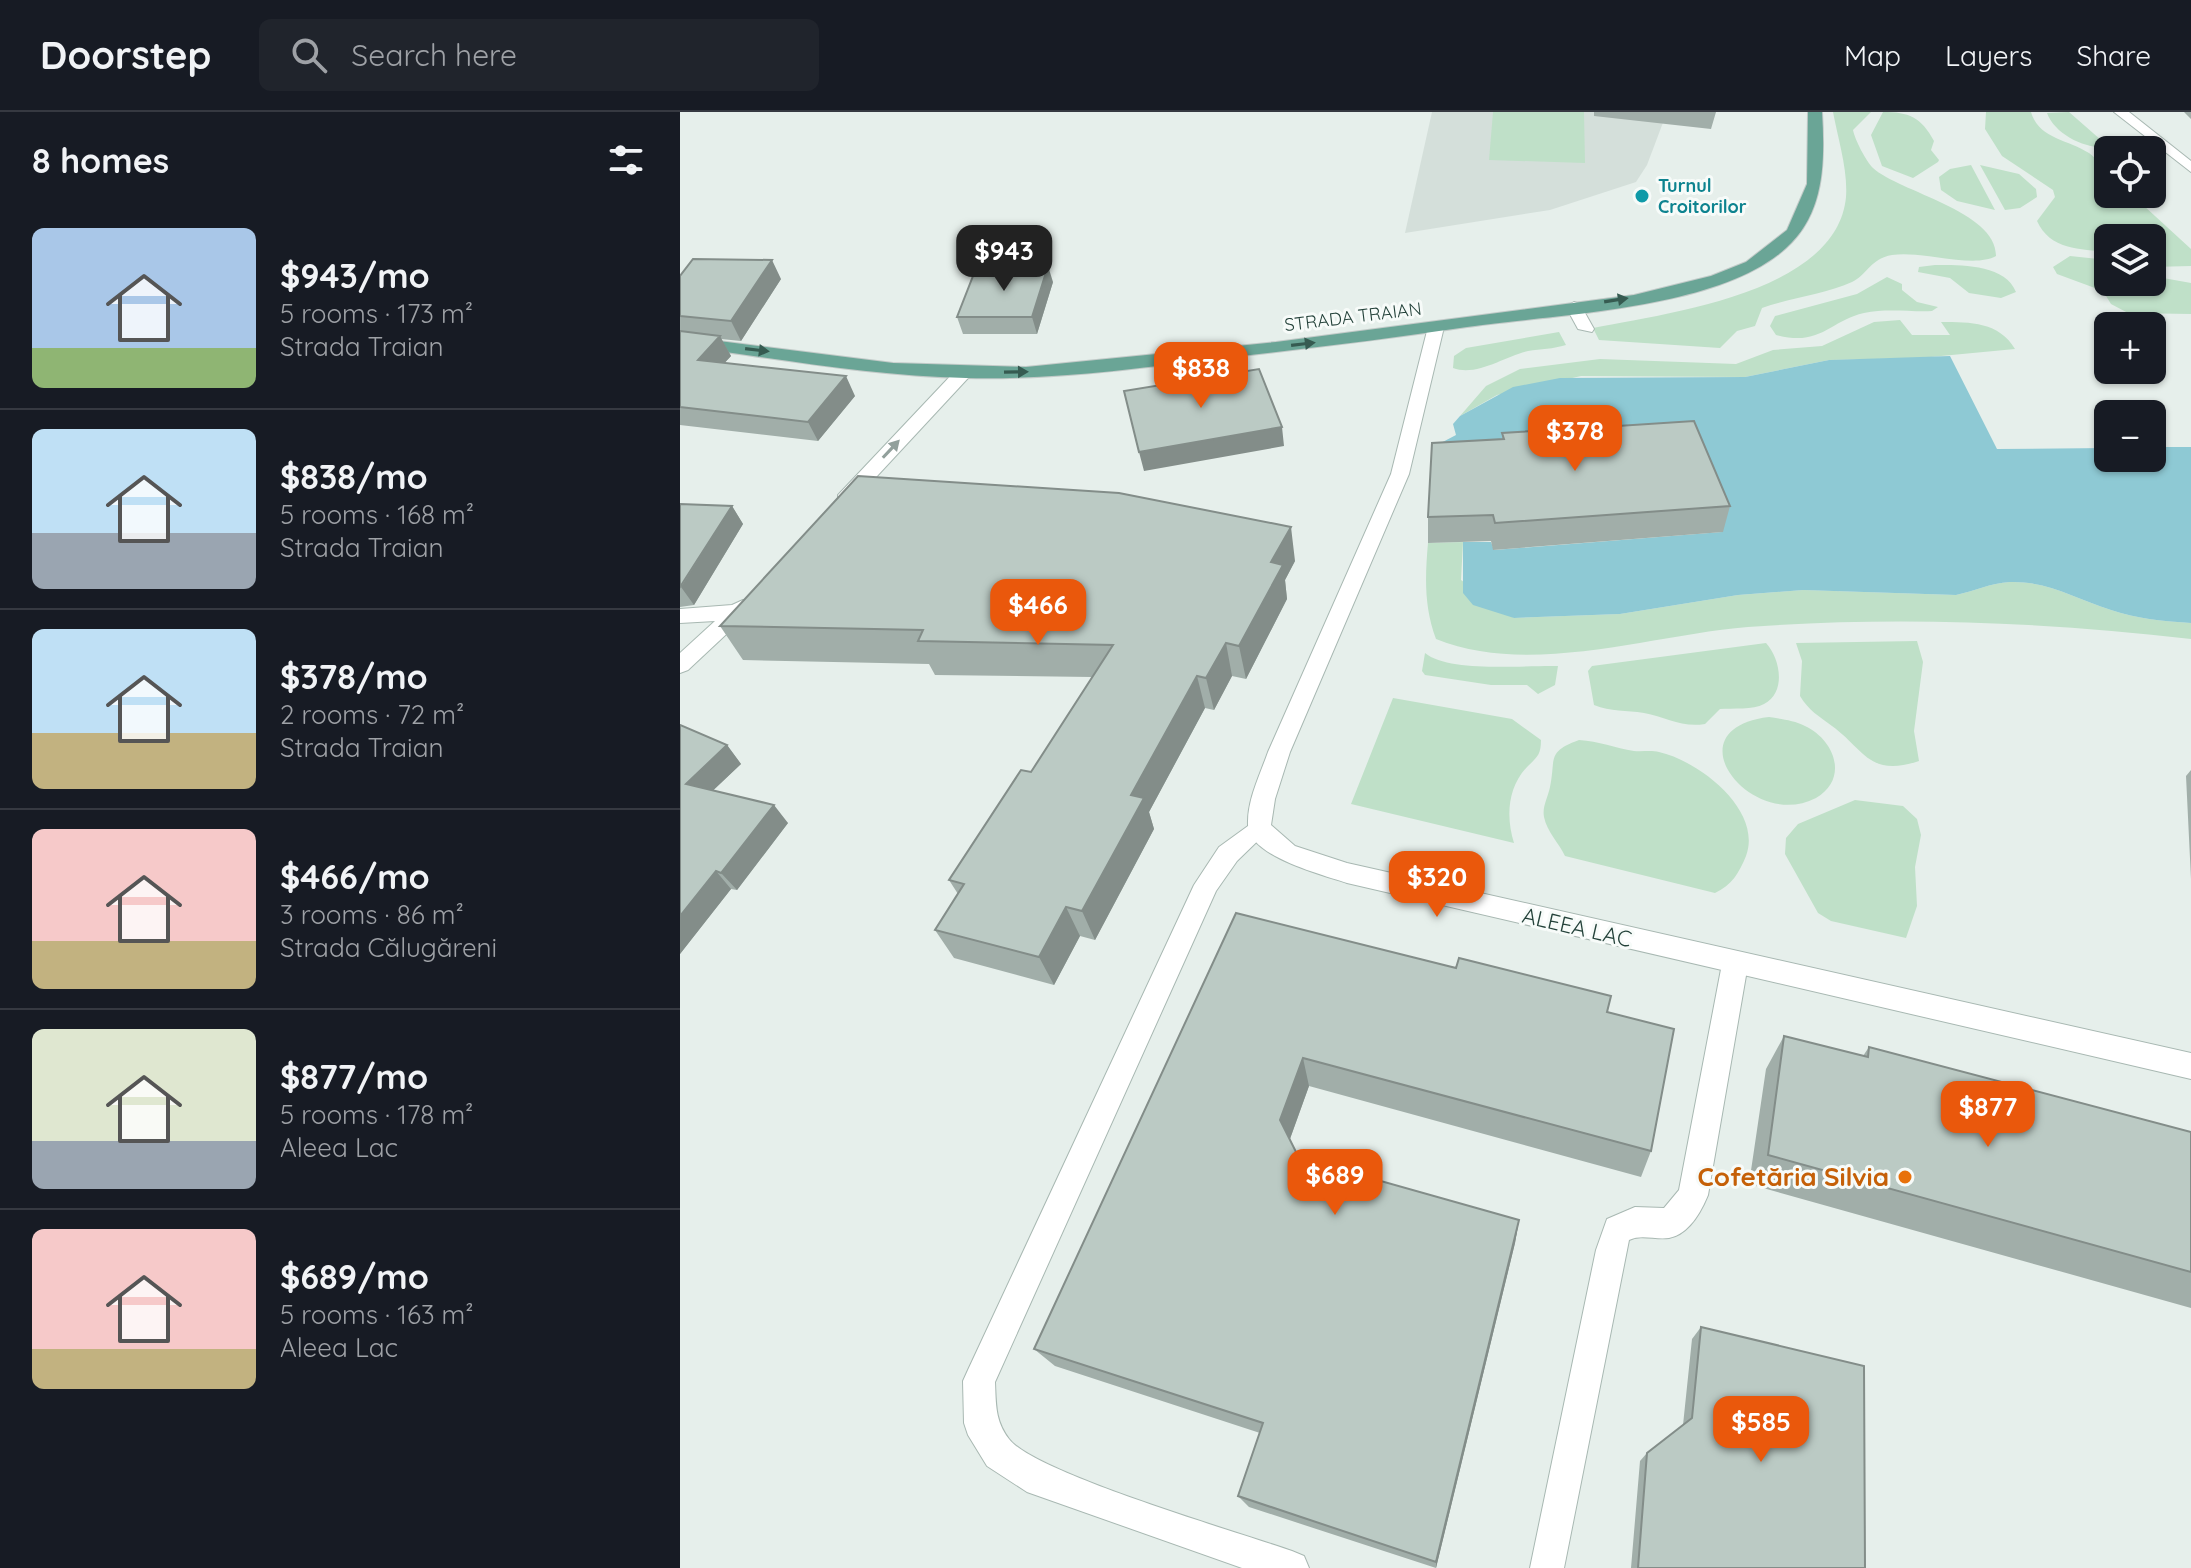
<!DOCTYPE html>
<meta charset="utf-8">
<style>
body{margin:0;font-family:Quicksand,sans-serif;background:#20242c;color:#f1f3f6;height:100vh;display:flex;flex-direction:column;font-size:30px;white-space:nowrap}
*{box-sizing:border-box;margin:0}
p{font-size:26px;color:#9ea1a6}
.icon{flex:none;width:44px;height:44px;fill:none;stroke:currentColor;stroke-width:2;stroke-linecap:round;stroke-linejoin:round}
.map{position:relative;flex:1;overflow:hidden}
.drawer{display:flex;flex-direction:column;background:#171b24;width:680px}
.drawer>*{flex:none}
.buttons{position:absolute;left:1414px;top:24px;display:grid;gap:16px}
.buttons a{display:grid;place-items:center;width:72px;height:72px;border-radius:12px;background:#171b24;box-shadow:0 2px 6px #0004;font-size:40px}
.price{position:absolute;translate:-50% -68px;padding:0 18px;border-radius:16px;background:#ea580c;color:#fff;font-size:26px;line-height:52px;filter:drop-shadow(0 2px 4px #0008)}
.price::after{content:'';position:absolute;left:50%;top:48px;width:24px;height:18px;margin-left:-12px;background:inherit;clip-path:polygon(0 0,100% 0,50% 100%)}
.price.on{background:#222;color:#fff}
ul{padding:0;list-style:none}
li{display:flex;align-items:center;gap:24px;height:200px;padding:0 32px}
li+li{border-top:2px solid #363941}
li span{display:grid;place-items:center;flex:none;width:224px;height:160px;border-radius:12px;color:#555}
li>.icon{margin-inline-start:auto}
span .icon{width:96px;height:96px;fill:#fffc;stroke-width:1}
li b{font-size:34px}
h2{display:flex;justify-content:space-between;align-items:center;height:96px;padding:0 32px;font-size:34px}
header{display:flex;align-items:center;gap:48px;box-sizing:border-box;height:112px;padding:0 40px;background:#171b24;border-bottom:2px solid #363941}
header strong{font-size:38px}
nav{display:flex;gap:44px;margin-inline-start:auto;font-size:28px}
.search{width:560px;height:72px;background:#20242c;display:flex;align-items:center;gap:20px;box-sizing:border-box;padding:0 28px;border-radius:12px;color:#9ea1a6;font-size:30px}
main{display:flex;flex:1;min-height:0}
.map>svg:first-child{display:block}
.built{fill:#d4dfda}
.green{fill:#bfe0c8}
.water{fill:#8ec9d4}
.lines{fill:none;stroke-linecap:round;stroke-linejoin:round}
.service-casing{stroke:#a8b8b2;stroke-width:2}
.pedestrian-casing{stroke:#a8b8b2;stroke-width:2}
.minor-casing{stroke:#a8b8b2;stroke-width:2}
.primary-casing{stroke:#c2cac8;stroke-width:2}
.service{fill:#fff;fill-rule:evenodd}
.pedestrian{fill:#fff;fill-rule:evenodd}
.minor{fill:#fff;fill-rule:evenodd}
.primary{fill:#6aa596;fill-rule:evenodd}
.wall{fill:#a1aea9}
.shaded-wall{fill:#838d89}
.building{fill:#bbcac4;stroke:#838d89;stroke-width:2}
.oneway{fill:#365b51}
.oneway2{fill:#92a09c}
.culture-dot{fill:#0f9aa8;stroke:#f7fbf9;stroke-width:3}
.food-dot{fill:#e8710a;stroke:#f7fbf9;stroke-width:3}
.labels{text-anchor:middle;stroke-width:6;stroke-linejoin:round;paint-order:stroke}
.far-culture-label{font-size:18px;font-weight:bold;fill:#0d838f;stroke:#f7fbf9;text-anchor:start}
.far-street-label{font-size:18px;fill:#24423a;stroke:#f7fbf9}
.street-label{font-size:22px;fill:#24423a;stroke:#f7fbf9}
.near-food-label{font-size:26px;font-weight:bold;fill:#c56008;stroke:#f7fbf9;text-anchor:end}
</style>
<header>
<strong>Doorstep</strong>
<div class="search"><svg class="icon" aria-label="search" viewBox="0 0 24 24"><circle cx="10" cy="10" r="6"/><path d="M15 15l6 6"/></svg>Search here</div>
<nav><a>Map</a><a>Layers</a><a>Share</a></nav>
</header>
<main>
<section class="drawer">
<h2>8 homes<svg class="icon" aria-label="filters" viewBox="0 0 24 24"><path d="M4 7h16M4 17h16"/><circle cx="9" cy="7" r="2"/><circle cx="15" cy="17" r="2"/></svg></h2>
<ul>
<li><span style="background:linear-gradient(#a9c7e8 75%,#8fb573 0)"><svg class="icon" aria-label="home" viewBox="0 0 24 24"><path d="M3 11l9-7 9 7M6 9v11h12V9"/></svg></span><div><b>$943/mo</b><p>5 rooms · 173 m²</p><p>Strada Traian</p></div></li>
<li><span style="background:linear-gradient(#bfe0f5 65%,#9aa5b1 0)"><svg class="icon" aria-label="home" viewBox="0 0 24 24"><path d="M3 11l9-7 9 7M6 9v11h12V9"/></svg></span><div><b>$838/mo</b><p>5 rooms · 168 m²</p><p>Strada Traian</p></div></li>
<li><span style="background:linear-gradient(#bfe0f5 65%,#c2b280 0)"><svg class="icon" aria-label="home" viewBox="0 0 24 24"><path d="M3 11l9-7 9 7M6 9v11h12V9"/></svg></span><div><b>$378/mo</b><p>2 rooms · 72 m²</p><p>Strada Traian</p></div></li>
<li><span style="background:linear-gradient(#f6c9c9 70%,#c2b280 0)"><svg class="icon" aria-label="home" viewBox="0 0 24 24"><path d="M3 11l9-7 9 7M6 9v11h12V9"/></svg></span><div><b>$466/mo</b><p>3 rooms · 86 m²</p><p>Strada Călugăreni</p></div></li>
<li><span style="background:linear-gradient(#dfe7d0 70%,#9aa5b1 0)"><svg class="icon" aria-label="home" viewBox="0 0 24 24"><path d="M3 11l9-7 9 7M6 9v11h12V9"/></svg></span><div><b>$877/mo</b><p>5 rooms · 178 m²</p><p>Aleea Lac</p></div></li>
<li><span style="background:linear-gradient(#f6c9c9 75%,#c2b280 0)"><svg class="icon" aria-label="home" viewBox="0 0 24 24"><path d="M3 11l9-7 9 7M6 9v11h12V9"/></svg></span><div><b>$689/mo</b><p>5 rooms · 163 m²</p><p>Aleea Lac</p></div></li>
</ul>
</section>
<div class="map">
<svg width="1511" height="1456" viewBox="0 0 1511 1456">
<rect width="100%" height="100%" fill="#e6efeb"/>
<!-- built -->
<path class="built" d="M752 0H987L967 53 956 70 870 98 725 121Z"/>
<!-- green -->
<path class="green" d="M813 0H904L905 51 809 48Z
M1153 0H1191L1173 18C1175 28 1186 49 1193 56 1219 80 1317 99 1316 144 1293 157 1242 138 1212 143 1190 147 1188 162 1172 170 1145 182 1110 186 1082 196L1075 214 1057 219 1040 236 919 228 913 216C987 201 1157 181 1166 85 1168 58 1158 27 1153 0Z
M1203 0C1229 0 1241 5 1254 29L1251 38 1259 48 1258 50 1233 66 1202 54 1191 23Z
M1306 0H1351C1359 27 1387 27 1409 41 1416 46 1422 54 1428 60V82H1451L1511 137V154L1472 155V126H1428V140C1400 137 1370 138 1357 109L1375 85 1373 78 1322 44 1305 17Z
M1389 0 1429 35C1407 38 1375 23 1367 1Z
M1291 53 1315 98 1277 89 1261 78 1259 65 1270 57Z
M1300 53 1339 62 1356 77 1357 85 1340 96 1325 98Z
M1390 144 1428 148V170H1472V164L1511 171V202L1448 201 1431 192 1423 179 1377 162 1373 155Z
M1255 153C1281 153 1325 152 1336 180L1321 186 1289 181 1270 166 1238 160 1239 155Z
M1207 165 1222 172V178L1237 190 1258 195 1252 199C1229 200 1207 196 1184 201 1149 209 1141 235 1096 223L1090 214 1095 204 1177 182Z
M1220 208 1232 223H1270L1261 210C1291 210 1319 210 1335 237L1240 246 1149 248 1065 265 901 264 817 283 780 304 806 274 840 257 920 247 1056 252 1093 238 1142 234 1194 210Z
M879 220 886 233C873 237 861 237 848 239 825 244 797 265 773 256L774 244 786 236Z
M783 430 781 468 834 506 940 502 1058 483 1123 478 1276 483C1295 479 1310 471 1330 470 1368 469 1396 487 1431 498 1457 507 1484 509 1511 511V527C1364 510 1216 504 1068 515 970 523 851 565 756 527 744 495 745 465 748 431Z
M1237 529 1243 550 1234 619 1239 649C1189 666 1184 637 1152 614 1139 604 1129 599 1120 584L1122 549 1116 531Z
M1086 531C1100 546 1107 580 1084 592 1073 598 1053 596 1040 597L1025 612C1002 616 986 605 964 601 946 598 931 600 914 593L908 559 912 554Z
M745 541C769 561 845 553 878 554L875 573 858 582 847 573H811L745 563 742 559Z
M713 586 832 607 861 628C861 643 857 645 848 654 827 675 826 706 834 731L671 692Z
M1089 605C1101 607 1114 608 1125 614 1155 628 1169 667 1136 686 1072 720 989 617 1089 605Z
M899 628C919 629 935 636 954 639 962 640 971 638 979 640 1019 649 1083 698 1066 744 1059 761 1052 773 1035 781L885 744C879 731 867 720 864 705 862 695 868 685 870 675 876 647 866 640 899 628Z
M1175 688 1223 694 1237 707 1241 723 1235 755 1237 794 1226 826 1151 809 1138 801 1105 742 1106 726 1118 712Z"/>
<!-- water -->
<path class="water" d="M1270 244 1317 337 1428 336V346H1472V335H1511V511C1484 509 1457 507 1431 498 1396 487 1368 469 1330 470 1310 471 1295 479 1276 483L1123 478 1058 483 940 502 834 506 793 493 783 481V430H811L814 438 1042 420 757 333 776 323 773 312 780 304 833 275 880 266 1065 265 1149 248Z"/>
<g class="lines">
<defs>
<path id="service" d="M579 706 587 709 591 716 557 749 536 779 315 1270C316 1292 315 1309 329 1327 354 1361 561 1421 612 1439L624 1444 629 1456H562L347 1380 307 1354 288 1323 284 1311 283 1269 288 1258 514 773 539 735Z
M1055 841 1064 844 1068 852 1028 1083C1021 1100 1009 1122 989 1126 975 1128 962 1122 949 1128L884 1456H850L916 1138 927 1107 955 1095 984 1096 999 1078 1042 852 1046 844Z"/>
<path id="pedestrian" d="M894 190 900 192 914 217 912 220 898 217 886 195Z"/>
<path id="minor" d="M1434 0H1449L1511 49V60Z
M756 210 764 215 729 362 610 640 595 687 591 713 615 734 667 751 1511 941V967L667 771C643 763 568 744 568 713 567 688 580 663 588 640L711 362 748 215Z
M283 256 289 257V265L172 391H158V383L277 257Z
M63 488 73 495 70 500 8 558 0 561V541L35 509 0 511V497L52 493Z"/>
<path id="primary" d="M1128 0H1142C1145 49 1145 101 1106 136 1038 198 876 202 787 215 701 228 614 238 527 248 447 258 366 268 286 266 190 264 95 246 0 234V224L213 251 346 255 596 230 954 183 1031 164 1066 150 1107 118 1127 72Z"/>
</defs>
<!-- service casing -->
<use href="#service" class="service-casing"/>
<!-- pedestrian casing -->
<use href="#pedestrian" class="pedestrian-casing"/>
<!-- minor casing -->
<use href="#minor" class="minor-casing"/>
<!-- primary casing -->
<use href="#primary" class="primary-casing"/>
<!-- service -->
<use href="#service" class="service"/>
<!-- pedestrian -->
<use href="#pedestrian" class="pedestrian"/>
<!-- minor -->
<use href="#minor" class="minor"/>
<!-- primary -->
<use href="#primary" class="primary"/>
</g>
<!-- wall -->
<path class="wall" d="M914 0H1036L1031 17 914 4Z
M1504 0H1511V7Z
M0 164 101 167 61 229 41 227 51 244 44 251 175 284 138 329 0 313Z
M373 170 357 222H283L277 205Z
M882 310 938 314 1050 394 1043 420 813 438 811 429 748 431V405L822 327V321L881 317Z
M0 392 52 394 63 412 14 493 0 495Z
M615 449 605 468 607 487 566 567 552 564 534 598 525 596 469 700 474 717 415 828 400 824 374 873 274 846 255 818 278 782 269 768 351 660 412 565 255 563 249 552 63 548 40 514Z
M0 613 47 633 61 652 33 678 108 711 57 778 51 777 0 842Z
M1511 658V767L1506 664Z
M556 801 927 900 971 1039 961 1065 629 974 610 1027 619 1046 839 1108 835 1131 756 1456 569 1395 558 1384 580 1321 375 1254 354 1237Z
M1104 924 1183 944 1189 935 1511 1020V1196L1069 1072 1086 957Z
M1021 1215 1185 1456H951L960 1349 967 1341 1003 1313 1012 1227Z"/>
<!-- shaded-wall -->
<path class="shaded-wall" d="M92 148 101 167 61 229 51 209Z
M368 154 373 170 357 222 352 205Z
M40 224 51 244 29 268 18 248Z
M166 264 175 284 138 329 128 310Z
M602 315 604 334 464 359 459 340Z
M52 394 63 412 14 493 1 475Z
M611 415 615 449 605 468 607 487 566 567 559 534 591 450Z
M546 531 552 564 534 598 526 566Z
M517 564 525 596 469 700 474 717 415 828 402 799 451 683Z
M47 633 61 652 21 690 6 672Z
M94 693 108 711 57 778 41 761Z
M36 759 51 777 0 842V804Z
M386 795 400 824 374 873 359 845Z
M623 946 629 974 607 1035 600 1008Z
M839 1108 835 1131 756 1456V1450Z"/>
<!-- building -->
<path class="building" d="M13 147 92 148 51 209 0 204V164Z
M368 154 352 205H277L295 159Z
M0 219 40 224 18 248 166 264 128 310 0 295Z
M579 257 602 315 459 340 444 279Z
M935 306 938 314 1014 309 1050 394 815 411 813 403 748 405 752 331 824 327 822 321 885 317 882 310Z
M178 364 439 381 611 415 591 450 603 453 559 534 546 531 526 566 517 564 451 683 464 686 402 799 386 795 359 845 255 818 284 772 269 768 341 658 351 660 433 533 238 529 243 518 40 514Z
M0 392 52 394 0 475Z
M0 613 47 633 6 672 94 693 41 761 36 759 0 804Z
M556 801 776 856 779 846 931 884 927 900 994 917 971 1039 623 946 600 1008 619 1046 839 1108 756 1450 558 1384 583 1311 354 1237Z
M1104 924 1188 945 1189 935 1511 1020V1160L1088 1043Z
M1021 1215 1184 1254 1185 1456H958L967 1341 1012 1306Z"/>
<!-- one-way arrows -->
<defs><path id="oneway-solid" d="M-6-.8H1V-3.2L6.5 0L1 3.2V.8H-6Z" transform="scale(2)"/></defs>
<g class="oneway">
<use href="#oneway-solid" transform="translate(936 188) rotate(-9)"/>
<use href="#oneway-solid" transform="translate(623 232) rotate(-7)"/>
<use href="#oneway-solid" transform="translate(77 238) rotate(7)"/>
<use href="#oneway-solid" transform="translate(336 260) rotate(-1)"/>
</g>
<use class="oneway2" href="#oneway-solid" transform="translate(211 337) rotate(-47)"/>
<!-- markers -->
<circle class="culture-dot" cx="962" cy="84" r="8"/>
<circle class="food-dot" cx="1225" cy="1065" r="8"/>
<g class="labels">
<!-- far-culture labels -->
<g class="far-culture-label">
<text x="978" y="80">Turnul<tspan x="978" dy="21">Croitorilor</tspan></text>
</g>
<!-- far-street labels -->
<g class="far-street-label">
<text transform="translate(673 205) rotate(-7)" y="6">STRADA TRAIAN</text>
</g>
<!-- street labels -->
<g class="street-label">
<text transform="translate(897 815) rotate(13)" y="8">ALEEA LAC</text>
</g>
<!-- near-food labels -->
<g class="near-food-label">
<text x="1209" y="1074">Cofetăria Silvia</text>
</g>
</g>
</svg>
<div class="buttons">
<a><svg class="icon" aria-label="locate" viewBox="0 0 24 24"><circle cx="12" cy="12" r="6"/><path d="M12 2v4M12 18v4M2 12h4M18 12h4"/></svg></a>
<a><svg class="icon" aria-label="layers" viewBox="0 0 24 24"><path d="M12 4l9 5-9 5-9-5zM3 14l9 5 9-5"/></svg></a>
<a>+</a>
<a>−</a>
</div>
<b class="price on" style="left:324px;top:181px">$943</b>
<b class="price" style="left:521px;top:298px">$838</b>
<b class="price" style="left:895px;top:361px">$378</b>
<b class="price" style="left:358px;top:535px">$466</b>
<b class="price" style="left:757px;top:807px">$320</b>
<b class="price" style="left:1308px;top:1037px">$877</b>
<b class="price" style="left:655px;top:1105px">$689</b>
<b class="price" style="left:1081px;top:1352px">$585</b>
</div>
</main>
